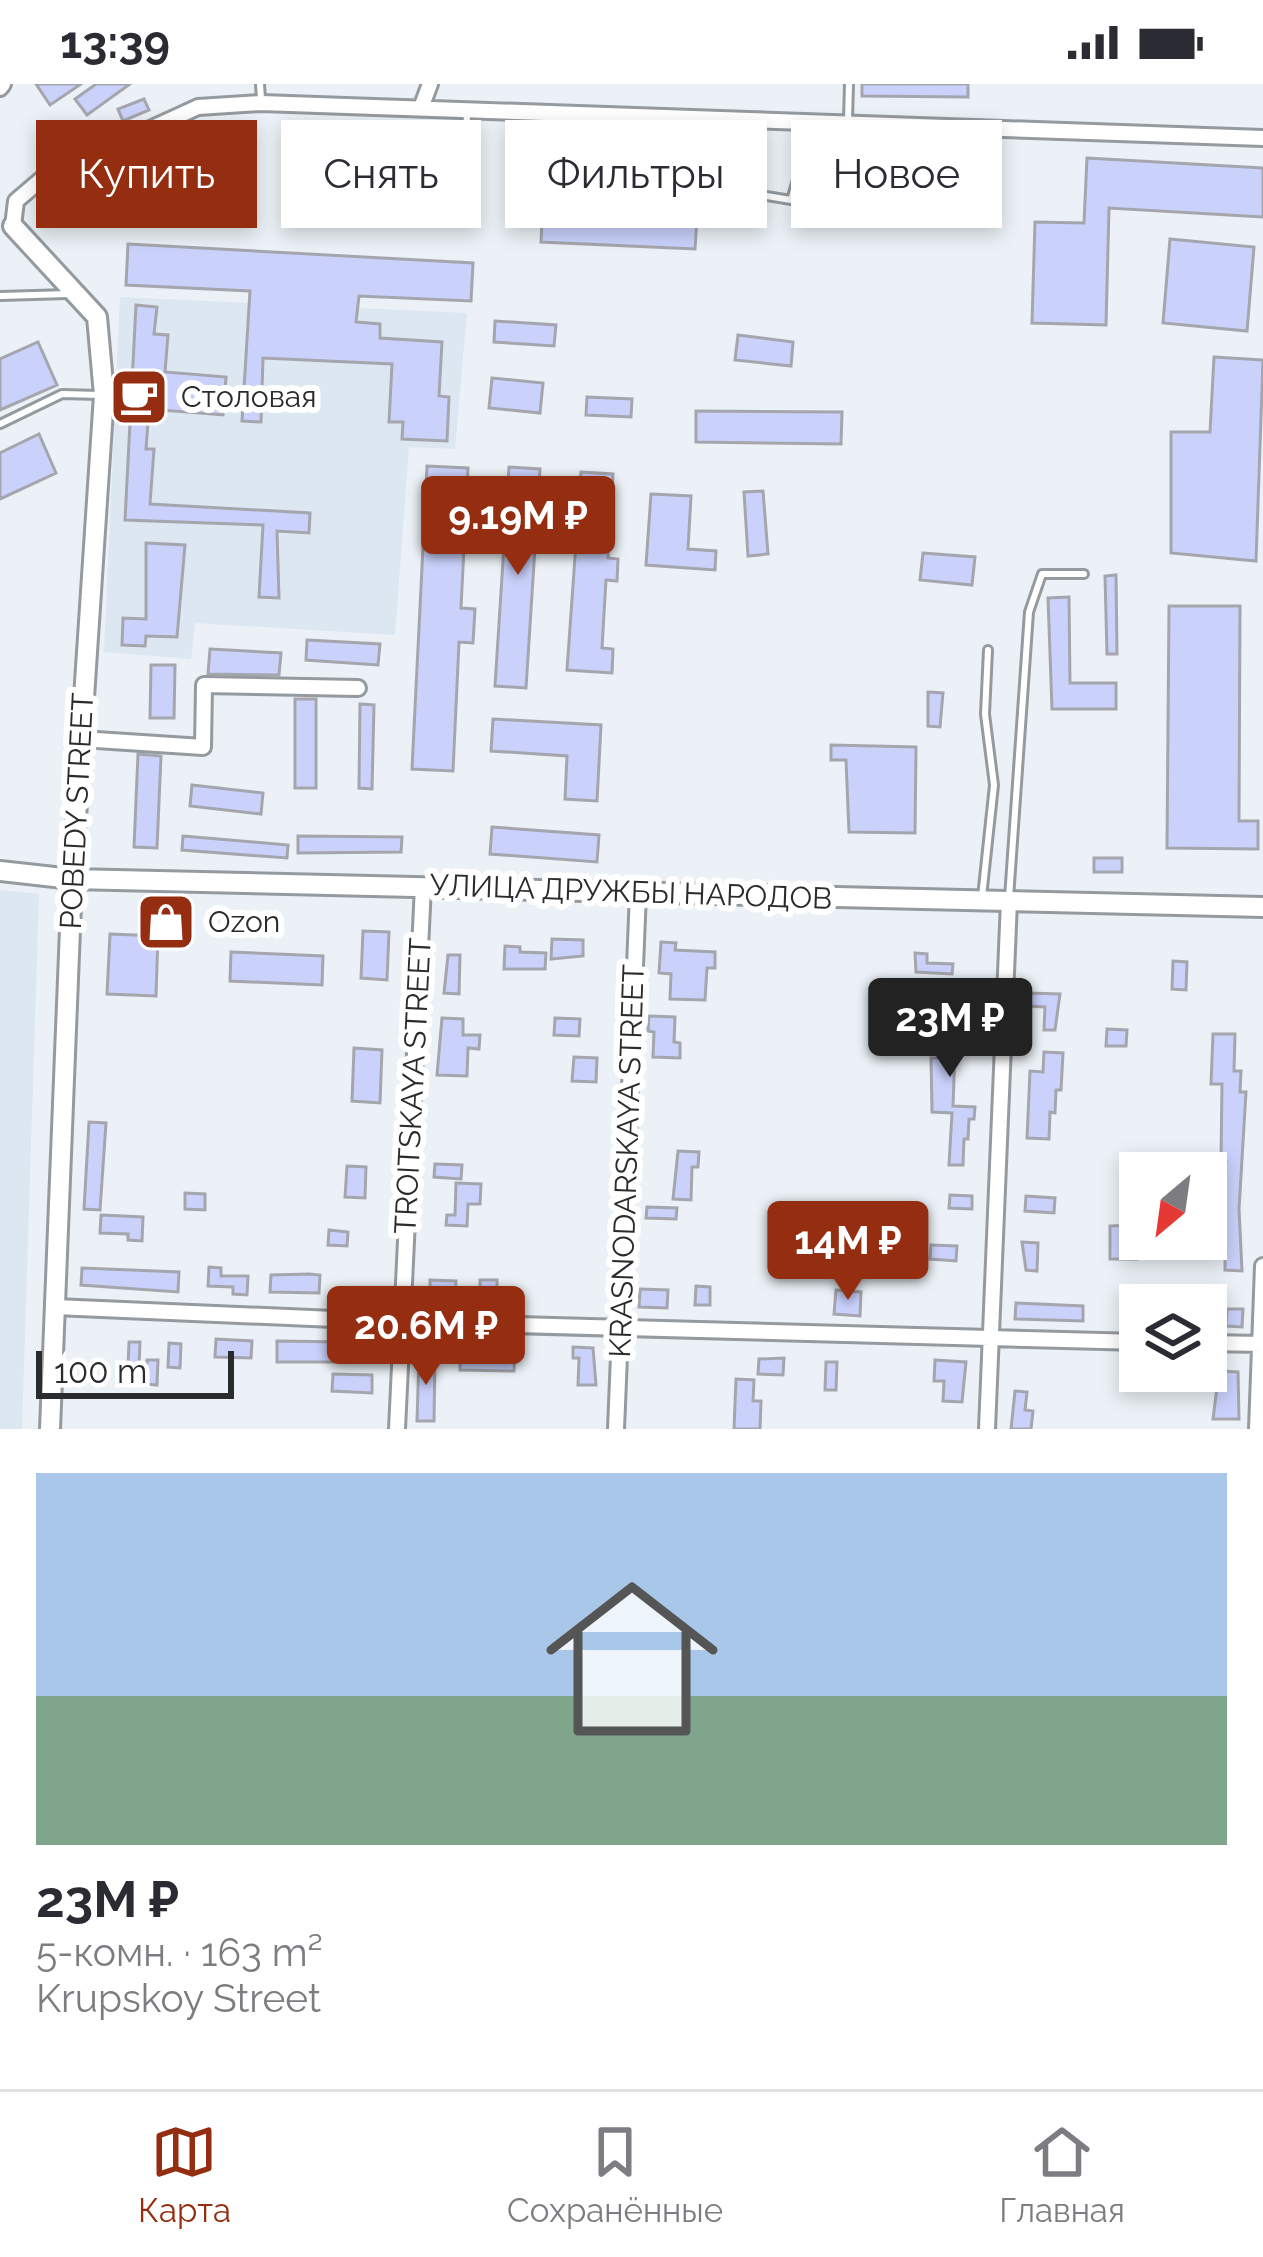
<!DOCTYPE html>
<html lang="ru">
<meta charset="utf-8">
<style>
body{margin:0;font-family:Raleway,sans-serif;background:#f7f7f7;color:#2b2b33;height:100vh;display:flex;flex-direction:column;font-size:45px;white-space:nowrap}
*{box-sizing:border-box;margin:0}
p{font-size:39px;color:#7c7c81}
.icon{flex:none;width:66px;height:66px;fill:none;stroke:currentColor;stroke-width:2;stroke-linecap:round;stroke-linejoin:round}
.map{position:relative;height:1345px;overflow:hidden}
.sheet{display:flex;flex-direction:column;background:#fff;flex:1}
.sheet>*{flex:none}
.top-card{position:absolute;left:36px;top:36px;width:1191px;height:108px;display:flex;gap:24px}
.needle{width:78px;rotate:209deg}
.fabs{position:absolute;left:1119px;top:1068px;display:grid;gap:24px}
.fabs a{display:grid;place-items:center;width:108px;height:108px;border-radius:0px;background:#fff;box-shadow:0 6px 18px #0003;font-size:60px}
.scale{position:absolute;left:36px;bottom:30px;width:198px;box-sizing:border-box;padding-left:12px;border:6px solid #292b2d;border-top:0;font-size:33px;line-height:42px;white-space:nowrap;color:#292b2d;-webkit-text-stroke:9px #fff;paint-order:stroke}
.price{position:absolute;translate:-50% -102px;padding:0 27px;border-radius:12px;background:#952e11;color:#fff;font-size:39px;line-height:78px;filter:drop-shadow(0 3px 6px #0008)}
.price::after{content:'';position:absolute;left:50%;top:72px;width:36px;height:27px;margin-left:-18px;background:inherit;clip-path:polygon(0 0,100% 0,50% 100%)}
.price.on{background:#222;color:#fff}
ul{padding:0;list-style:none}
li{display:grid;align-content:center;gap:24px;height:636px;padding:0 36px}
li+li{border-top:3px solid #e1e1e2}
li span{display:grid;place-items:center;height:372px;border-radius:0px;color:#555}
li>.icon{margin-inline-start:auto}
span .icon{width:216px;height:216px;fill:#fffc;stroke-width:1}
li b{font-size:51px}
.chip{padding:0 42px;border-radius:0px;background:#fff;box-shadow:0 6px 18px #0003;font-size:42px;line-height:108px}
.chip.on{background:#952e11;color:#fff}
.status{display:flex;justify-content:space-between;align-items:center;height:84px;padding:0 60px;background:#fff;direction:ltr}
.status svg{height:33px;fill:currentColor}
.tabs{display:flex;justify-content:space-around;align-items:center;height:168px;border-top:3px solid #e1e1e2;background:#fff;font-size:33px;color:#7c7c81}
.tabs a{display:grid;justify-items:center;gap:6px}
.tabs .on{color:#952e11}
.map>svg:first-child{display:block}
.built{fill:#dce7f2}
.building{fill:#cad2fc;stroke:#a5a6ad;stroke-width:3}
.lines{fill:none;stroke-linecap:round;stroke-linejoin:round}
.lane-casing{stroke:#959a9f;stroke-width:12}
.street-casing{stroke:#959a9f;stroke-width:20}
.secondary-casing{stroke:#959a9f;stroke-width:24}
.lane{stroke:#fff;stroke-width:6}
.street{stroke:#fff;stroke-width:14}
.secondary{stroke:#fff;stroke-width:18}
.labels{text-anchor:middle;stroke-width:12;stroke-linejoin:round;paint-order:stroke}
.poi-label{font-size:30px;fill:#292b2d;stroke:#fff;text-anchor:start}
.street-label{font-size:30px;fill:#292b2d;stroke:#fff}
</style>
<div class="status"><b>13:39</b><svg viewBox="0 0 49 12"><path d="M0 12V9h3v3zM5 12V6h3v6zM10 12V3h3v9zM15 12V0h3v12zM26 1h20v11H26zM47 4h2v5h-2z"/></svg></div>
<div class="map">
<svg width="1263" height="1345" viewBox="0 0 1263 1345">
<rect width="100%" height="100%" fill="#ebf1f6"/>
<!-- built -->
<path class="built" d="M120 213 467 229 455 365 409 363 395 551 195 539 191 575 104 568Z
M0 806 39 810 22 1345H0Z"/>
<!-- building -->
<path class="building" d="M36 0H81L50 21Z
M96 0H130L87 31 75 15Z
M862 0H968V13L862 12Z
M144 15 149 26 123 37 118 25Z
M546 52 702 56 695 165 541 158Z
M1087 74 1263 84V133L1109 124 1106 241 1032 239 1035 138 1084 139Z
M368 93 451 99V116L422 117V122H369Z
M1170 155 1254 163 1247 247 1163 239Z
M128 160 473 179 471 217 359 212 356 238 380 240V254L442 258 439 312 449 313 447 357 402 355 403 338H389L392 280 263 274 261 338 242 337 250 207 126 201Z
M136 221 157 223 154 250 168 251 165 288 226 293 223 331 149 325 146 365H154L150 420 310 429 309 449 277 447 279 514 259 513 263 441 125 436Z
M495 237 556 241 554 262 494 258Z
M738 251 793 258 791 282 735 276Z
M38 258 57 301 0 326V275Z
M1214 273 1263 276 1256 477 1171 469V348H1210Z
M492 294 543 299 540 329 489 324Z
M587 313 632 315 631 333 586 331Z
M696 327 842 328 841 360 696 358Z
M39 350 56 389 0 415V369Z
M427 382 468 384 461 524 475 525 473 559 459 558 453 687 412 685Z
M509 383 540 385 526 604 495 602Z
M581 388 613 390 608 474 618 475 617 497 606 496 602 564 613 565 612 589 567 586Z
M763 407 768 470 748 472 744 408Z
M651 410 691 412 688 465 716 467 715 486 646 481Z
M146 459 185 461 177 553 146 552 145 562 122 561 123 534 146 535Z
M923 469 975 473 972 501 920 496Z
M1116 491 1117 570H1107L1105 492Z
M1069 513 1070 599H1116V625H1052L1048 514Z
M1169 522H1240L1239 737H1258V765L1167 764Z
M307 556 380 560 378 581 306 576Z
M210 565 281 569 279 591 208 590Z
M151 581H175L174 634H150Z
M928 608 943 609 940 643 928 642Z
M295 615H316V704H295Z
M360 620 374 621 372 705 359 704Z
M493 635 601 641 597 717 565 715 567 672 491 667Z
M831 661 916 663 915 749 849 748 846 676H831Z
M138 670 161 672 157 764 134 763Z
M192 701 263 709 261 730 190 722Z
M492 743 599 751 597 778 490 770Z
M183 752 288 761 287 774 182 766Z
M298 752 402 753 401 768 298 769Z
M1094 774H1122V788H1094Z
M162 835 183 836 182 854 161 853Z
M363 847 389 848 387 896 361 894Z
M110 850 158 852 156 912 107 910Z
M552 855 583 856V872L551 875Z
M661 858 676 859 675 866 715 868V884H707L705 916 670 915 671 890 659 889Z
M505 862 520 863V868L546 869 545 885H504Z
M231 868 323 872 322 901 230 897Z
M915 869 927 870V879L953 880 952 890 916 888Z
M448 871H460L459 910 444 909Z
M1173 877 1187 878 1186 906 1172 905Z
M1028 909 1060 910 1055 946H1044L1045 923 1028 922Z
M940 916 965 917 955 965 953 1022 975 1023 974 1035H969L968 1055H964L963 1081H949L952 1029 932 1028 931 974H941Z
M649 932 675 933 674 958 680 959V974L653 973 654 948 648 947Z
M442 934 463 935V951H480L479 965 468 964 467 992 437 991Z
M555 934 580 935 579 952 554 951Z
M1107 945 1127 946 1126 962H1106Z
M1213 950H1235L1234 987H1241L1240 1008H1246L1239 1125 1242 1187 1225 1186V1166H1216V1152L1221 1153 1226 1077H1221L1222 1000H1211Z
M354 964 382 966 380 1019 352 1017Z
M1044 968 1063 969 1061 1006H1056L1055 1029 1050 1028 1049 1055 1027 1054 1030 987 1043 988Z
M574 973 597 974 596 998 572 997Z
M89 1038 106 1039 100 1126 84 1125Z
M678 1067 699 1068 698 1083H692L691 1116 673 1115Z
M435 1080 462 1081 461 1095 434 1093Z
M347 1082 366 1083 365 1114 345 1113Z
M456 1099 481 1100 480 1120H468L467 1142 446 1141 447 1131H455Z
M185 1109 205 1110V1126L185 1125Z
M950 1111 972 1112V1125L949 1124Z
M1026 1112 1055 1114 1054 1129 1025 1127Z
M647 1123 677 1124 676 1135 646 1134Z
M101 1131 143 1133 142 1157 128 1156V1150L100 1149Z
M1137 1141V1175H1110V1142Z
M329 1146 348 1148 347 1162 328 1161Z
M1022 1158 1038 1159 1037 1187 1026 1186Z
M931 1161 957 1162 956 1177 930 1175Z
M209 1183 221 1184V1192H248L247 1211 233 1210V1203L208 1202Z
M82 1184 179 1188 178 1208 81 1201Z
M309 1190 320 1191 319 1209 270 1208 271 1191Z
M430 1196 456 1197 455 1217 430 1215Z
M480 1196H497V1214L480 1213Z
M696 1202 710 1203V1221H695Z
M640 1205 668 1206 667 1224 639 1223Z
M836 1206 861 1208 860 1232 834 1230Z
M1016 1219 1083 1222V1237L1015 1235Z
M1227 1225H1243L1242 1243 1226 1242Z
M216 1255 252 1257 251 1274 215 1273Z
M277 1257 345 1258 344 1270H334L333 1278H277Z
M129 1258H140L139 1282H128Z
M169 1259 181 1260 180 1284 168 1283Z
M573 1263 593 1264 596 1301H578L579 1274H573Z
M460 1270H515L514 1287 460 1286Z
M419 1271H435L434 1337H417Z
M784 1274 783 1291 758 1290 759 1275Z
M147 1276H158L157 1301 146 1300Z
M935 1276 966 1278 962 1318 943 1317 944 1297H934Z
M826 1278H837L836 1306H825Z
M1219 1287 1238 1288 1239 1335H1213Z
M333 1290 372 1291V1309L332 1307Z
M736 1295 754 1296 753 1317H761L760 1345H734Z
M1015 1307 1027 1308 1025 1326 1033 1327 1031 1345H1011Z"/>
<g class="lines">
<defs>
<path id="lane" d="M260 0 261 15
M848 36 849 0
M720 39 712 103 791 116 813 42
M416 87H464
M463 122 467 30
M0 212 68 210
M0 340 62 310 100 311
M982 813 994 701 985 630 988 566
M1009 814 1029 528 1042 490H1084"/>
<path id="street" d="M0 4 3 0
M421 24 430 0
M13 142 16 117 43 94 198 23 261 19 1263 54
M81 655 203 663 204 601 358 604
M55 1223 402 1238 1140 1258
M1206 1259 1263 1260
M397 1345 423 802
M616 1345 638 809
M987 1345 1009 817
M1257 1345 1263 1182"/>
<path id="secondary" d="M13 142 97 233 104 311 72 795 50 1345
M0 787 72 795 1263 823"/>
</defs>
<!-- lane casing -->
<use href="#lane" class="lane-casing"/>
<!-- street casing -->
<use href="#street" class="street-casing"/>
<!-- secondary casing -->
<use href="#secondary" class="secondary-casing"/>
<!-- lane -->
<use href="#lane" class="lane"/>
<!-- street -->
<use href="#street" class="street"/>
<!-- secondary -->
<use href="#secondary" class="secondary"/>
</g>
<!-- icons -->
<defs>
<symbol id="cafe-square" viewBox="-11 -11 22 22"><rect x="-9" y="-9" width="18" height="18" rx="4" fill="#952e11" stroke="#fff"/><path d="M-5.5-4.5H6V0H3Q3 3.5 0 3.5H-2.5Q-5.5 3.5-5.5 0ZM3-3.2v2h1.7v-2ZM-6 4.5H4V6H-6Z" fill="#fff"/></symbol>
<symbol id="shop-square" viewBox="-11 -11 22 22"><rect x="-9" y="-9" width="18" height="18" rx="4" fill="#952e11" stroke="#fff"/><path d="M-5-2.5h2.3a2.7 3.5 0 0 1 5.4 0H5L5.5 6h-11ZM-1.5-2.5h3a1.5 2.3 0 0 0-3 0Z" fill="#fff"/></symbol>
</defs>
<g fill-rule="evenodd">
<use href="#cafe-square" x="106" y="280" width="66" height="66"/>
<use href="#shop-square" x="133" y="805" width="66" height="66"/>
</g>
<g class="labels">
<!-- poi labels -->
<g class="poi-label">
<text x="181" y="323">Столовая</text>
<text x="208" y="848">Ozon</text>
</g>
<!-- street labels -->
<g class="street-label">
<text transform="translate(77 727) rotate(-87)" y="10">POBEDY STREET</text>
<text transform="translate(631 808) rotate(2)" y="10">УЛИЦА ДРУЖБЫ НАРОДОВ</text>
<text transform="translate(413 1002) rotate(-87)" y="10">TROITSKAYA STREET</text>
<text transform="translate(627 1077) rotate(-88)" y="10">KRASNODARSKAYA STREET</text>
</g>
</g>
</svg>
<div class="fabs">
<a><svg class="needle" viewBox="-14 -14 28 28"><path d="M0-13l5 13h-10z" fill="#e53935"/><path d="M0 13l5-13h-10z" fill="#7c7c81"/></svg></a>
<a><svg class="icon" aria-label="layers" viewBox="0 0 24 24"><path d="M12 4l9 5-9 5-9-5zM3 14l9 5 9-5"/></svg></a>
</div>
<div class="scale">100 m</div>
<b class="price" style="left:518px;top:494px">9.19M ₽</b>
<b class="price on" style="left:950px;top:996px">23M ₽</b>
<b class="price" style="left:848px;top:1219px">14M ₽</b>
<b class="price" style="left:426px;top:1304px">20.6M ₽</b>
<div class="top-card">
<a class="chip on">Купить</a>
<a class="chip">Снять</a>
<a class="chip">Фильтры</a>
<a class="chip">Новое</a>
</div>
</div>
<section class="sheet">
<ul>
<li><span style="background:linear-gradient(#a9c7e8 60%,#7fa58c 0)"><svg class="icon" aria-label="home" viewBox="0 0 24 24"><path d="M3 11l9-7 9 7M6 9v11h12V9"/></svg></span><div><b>23M ₽</b><p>5-комн. · 163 m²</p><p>Krupskoy Street</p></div></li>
</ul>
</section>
<nav class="tabs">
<a class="on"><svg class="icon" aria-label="map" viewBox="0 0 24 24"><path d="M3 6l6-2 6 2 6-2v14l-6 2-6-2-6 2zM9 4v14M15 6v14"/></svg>Карта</a>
<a><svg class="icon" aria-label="saved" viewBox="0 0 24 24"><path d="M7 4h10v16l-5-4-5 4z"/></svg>Сохранённые</a>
<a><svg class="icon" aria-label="home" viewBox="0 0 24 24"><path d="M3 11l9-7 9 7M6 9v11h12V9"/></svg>Главная</a>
</nav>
